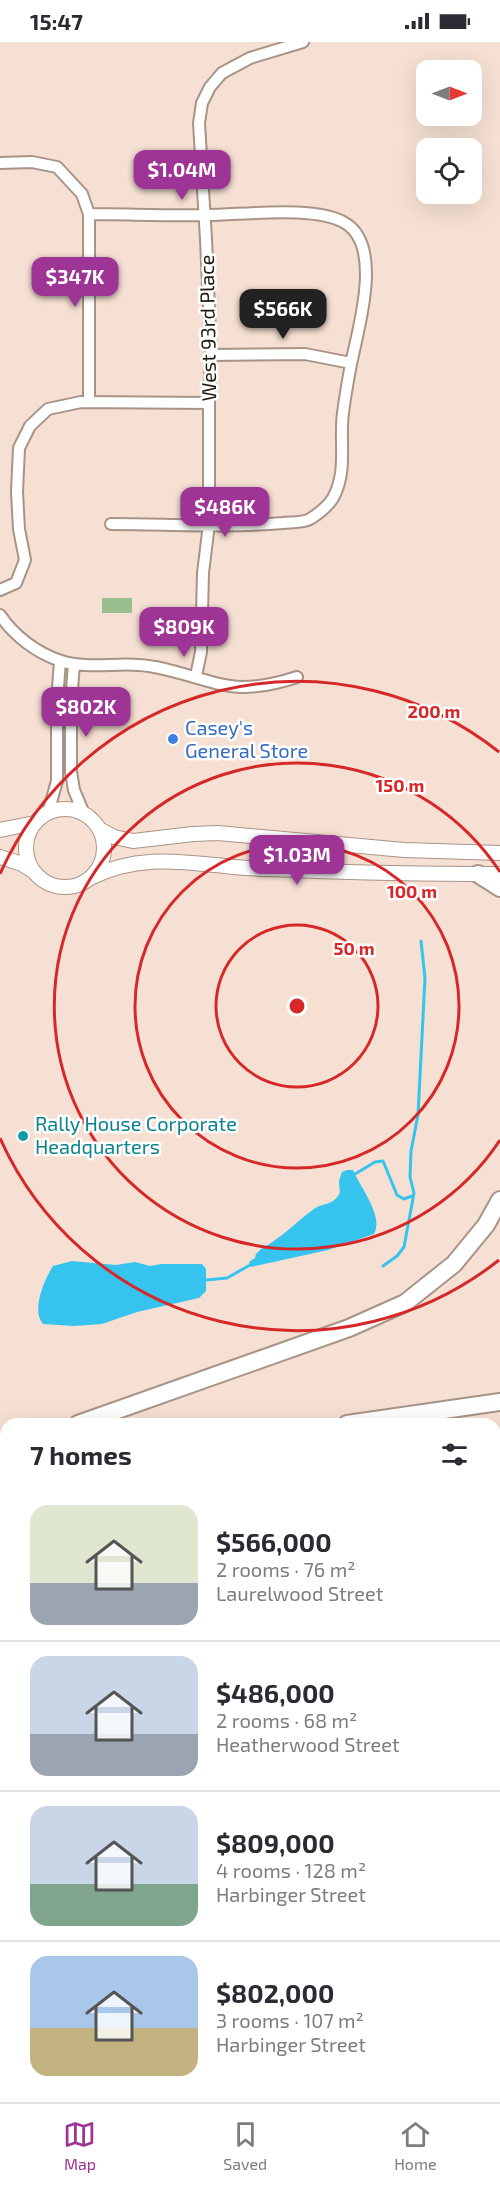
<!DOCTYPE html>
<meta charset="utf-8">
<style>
body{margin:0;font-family:"Exo 2",sans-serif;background:#f2f2f3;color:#2b2b33;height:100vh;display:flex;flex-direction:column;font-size:22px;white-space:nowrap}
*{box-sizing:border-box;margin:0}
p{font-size:20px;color:#7c7c81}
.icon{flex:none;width:33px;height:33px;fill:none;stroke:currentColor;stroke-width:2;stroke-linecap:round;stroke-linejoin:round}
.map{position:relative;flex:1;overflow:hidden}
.drawer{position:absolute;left:0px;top:1376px;width:501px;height:686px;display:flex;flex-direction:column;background:#fff;border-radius:18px 18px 0 0;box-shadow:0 6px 24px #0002}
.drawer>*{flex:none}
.needle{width:39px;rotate:90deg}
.fabs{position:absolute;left:416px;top:18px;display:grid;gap:12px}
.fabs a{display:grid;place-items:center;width:66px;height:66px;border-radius:12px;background:#fff;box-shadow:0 6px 24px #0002;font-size:30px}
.price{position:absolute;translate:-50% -51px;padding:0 14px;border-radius:12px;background:#9e3495;color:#fff;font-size:20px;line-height:39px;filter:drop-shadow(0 2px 3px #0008)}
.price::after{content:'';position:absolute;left:50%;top:36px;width:18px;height:14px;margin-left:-9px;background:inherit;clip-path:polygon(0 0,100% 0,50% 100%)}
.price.current{background:#222;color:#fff}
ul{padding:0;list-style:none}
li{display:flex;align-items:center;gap:18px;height:150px;padding:0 30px}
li+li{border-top:2px solid #e1e1e2}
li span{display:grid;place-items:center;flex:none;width:168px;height:120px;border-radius:18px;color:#555}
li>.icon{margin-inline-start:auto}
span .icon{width:72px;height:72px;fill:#fffc;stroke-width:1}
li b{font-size:26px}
h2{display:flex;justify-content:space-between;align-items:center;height:72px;padding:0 30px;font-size:26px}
.status{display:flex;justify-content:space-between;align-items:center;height:42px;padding:0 30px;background:#fff;direction:ltr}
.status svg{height:16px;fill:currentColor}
.tabs{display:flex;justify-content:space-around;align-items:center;height:84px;border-top:2px solid #e1e1e2;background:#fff;font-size:16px;color:#7c7c81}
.tabs a{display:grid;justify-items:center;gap:3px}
.tabs .current{color:#9e3495}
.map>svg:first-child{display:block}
.green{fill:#99be8d}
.water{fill:#36c3ee}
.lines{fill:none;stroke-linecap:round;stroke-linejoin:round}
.stream{stroke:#36c3ee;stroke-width:3}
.minor-casing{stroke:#a89487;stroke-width:14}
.major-casing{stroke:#a89487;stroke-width:16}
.highway-casing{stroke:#a89487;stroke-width:20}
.minor{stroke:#fff;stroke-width:10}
.major{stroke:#fff;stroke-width:14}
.highway{stroke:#fff;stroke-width:16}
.ring{fill:none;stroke:#d62828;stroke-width:3}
.shop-dot{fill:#3f7fe0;stroke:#fff;stroke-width:2}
.culture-dot{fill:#0f9aa8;stroke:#fff;stroke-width:2}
.labels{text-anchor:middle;stroke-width:5;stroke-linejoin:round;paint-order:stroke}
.street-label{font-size:20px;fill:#201813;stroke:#fff}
.shop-label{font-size:20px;fill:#366cbe;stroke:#fff;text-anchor:start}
.culture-label{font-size:20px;fill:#0d838f;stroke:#fff;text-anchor:start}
.centre{fill:#d62828;stroke:#fff;stroke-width:3}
.ring-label{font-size:18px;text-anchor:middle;font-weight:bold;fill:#d62828;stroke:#fff;stroke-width:5;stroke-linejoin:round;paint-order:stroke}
</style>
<div class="status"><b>15:47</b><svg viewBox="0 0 49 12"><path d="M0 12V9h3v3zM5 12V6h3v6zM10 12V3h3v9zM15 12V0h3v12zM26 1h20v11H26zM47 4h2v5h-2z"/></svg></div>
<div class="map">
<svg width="500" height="2060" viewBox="0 0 500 2060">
<rect width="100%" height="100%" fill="#f6e0d3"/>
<!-- green -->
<path class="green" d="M102 556H132V571H102Z"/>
<!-- water -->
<path class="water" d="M347 1128H353C360 1145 384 1174 374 1192L328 1208 251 1225 249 1220 255 1216 256 1212 261 1207C280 1197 296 1180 314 1167 324 1160 334 1164 340 1150 339 1141 338 1140 342 1130Z
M72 1219 116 1223 135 1220 150 1224 162 1222H202L206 1227V1249L199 1256 137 1270 102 1282 74 1284 43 1282C31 1269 44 1238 53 1224Z
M6 1915V2055H162L158 2060H0V1916Z"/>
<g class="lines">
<!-- stream -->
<path class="stream" d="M355 1132 375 1120 383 1119 397 1153 404 1157 412 1154
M383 1224 397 1214 404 1205 414 1151 410 1135 411 1109 418 1073 425 936 421 899
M206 1238 227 1236 250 1223"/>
<defs>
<path id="minor" d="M0 121 32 120 57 125 82 152 89 172C128 172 167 174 206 173 243 173 315 163 345 181 384 204 358 287 351 322 348 338 345 355 343 371 339 399 348 429 333 456 328 464 318 472 310 477 303 481 291 480 283 481 226 486 168 482 111 482
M89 172V360
M211 313 305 312 351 321
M0 548 16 541 25 518 19 487 17 450 19 406 30 384 48 367 81 360 209 361
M0 573C14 594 37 611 61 619 86 627 114 621 139 623 175 625 208 644 243 645 261 645 279 641 297 635
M74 622 71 660V730L74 748 84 772
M196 634 201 610 203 531 209 482V361L211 313 206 197 199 81 202 61 210 45 222 31 250 16 303 0
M48 771 57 739V659L60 619
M495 1810 500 1799
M495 2032 500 2043
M464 2060 473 2055"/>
<path id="major" d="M26 806a39 39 0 1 1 78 0a39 39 0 1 1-78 0Z
M99 787 114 795 133 799 193 792 218 791 404 808 500 811
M0 788 35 781
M0 815 22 822 33 829
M90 836C137 813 175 819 225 824 248 827 271 827 294 828 363 831 431 832 500 832"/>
<path id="highway" d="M478 832 500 846
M78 1382 349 1286 405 1261 454 1222 486 1183 500 1158
M347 1382 500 1360
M0 1410 6 1407
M495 1421H500
M0 1431 6 1430
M0 1492 6 1491
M495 1505 500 1500
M0 1806H6
M0 1820H6"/>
</defs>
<!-- minor casing -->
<use href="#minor" class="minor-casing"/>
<!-- major casing -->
<use href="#major" class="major-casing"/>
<!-- highway casing -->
<use href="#highway" class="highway-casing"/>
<!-- minor -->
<use href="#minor" class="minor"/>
<!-- major -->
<use href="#major" class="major"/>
<!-- highway -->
<use href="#highway" class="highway"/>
</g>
<!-- distance rings -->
<g class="ring">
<circle cx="297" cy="964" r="81"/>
<circle cx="297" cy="964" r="162"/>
<path d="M500 1098A243 243 0 1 1 500 830"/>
<path d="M499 1218A325 325 0 0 1 0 1096M0 832A325 325 0 0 1 499 710"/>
</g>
<!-- markers -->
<circle class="shop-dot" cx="173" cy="697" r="6"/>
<circle class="culture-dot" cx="23" cy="1094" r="6"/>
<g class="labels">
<!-- street labels -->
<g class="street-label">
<text transform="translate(208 286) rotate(-91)" y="7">West 93rd Place</text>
</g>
<!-- shop labels -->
<g class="shop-label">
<text x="185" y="693">Casey's<tspan x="185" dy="23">General Store</tspan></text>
</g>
<!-- culture labels -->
<g class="culture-label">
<text x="35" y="1089">Rally House Corporate<tspan x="35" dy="23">Headquarters</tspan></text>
</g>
</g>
<circle cx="297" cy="964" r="9" class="centre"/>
<g class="ring-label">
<text x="434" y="676">200 m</text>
<text x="400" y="750">150 m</text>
<text x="412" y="856">100 m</text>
<text x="354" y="913">50 m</text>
</g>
</svg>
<div class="fabs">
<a><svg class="needle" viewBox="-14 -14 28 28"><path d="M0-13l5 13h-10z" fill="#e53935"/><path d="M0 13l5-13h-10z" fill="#7c7c81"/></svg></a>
<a><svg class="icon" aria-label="locate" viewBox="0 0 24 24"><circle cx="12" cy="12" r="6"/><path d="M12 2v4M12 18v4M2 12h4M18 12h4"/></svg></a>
</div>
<b class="price" style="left:182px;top:159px">$1.04M</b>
<b class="price" style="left:75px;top:266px">$347K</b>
<b class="price current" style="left:283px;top:298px">$566K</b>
<b class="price" style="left:225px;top:496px">$486K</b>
<b class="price" style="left:184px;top:616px">$809K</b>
<b class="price" style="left:86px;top:696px">$802K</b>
<b class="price" style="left:297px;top:844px">$1.03M</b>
<section class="drawer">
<h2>7 homes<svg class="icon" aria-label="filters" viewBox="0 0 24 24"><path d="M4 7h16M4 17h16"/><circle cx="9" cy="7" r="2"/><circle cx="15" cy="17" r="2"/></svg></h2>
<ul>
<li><span style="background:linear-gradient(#dfe7d0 65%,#9aa5b1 0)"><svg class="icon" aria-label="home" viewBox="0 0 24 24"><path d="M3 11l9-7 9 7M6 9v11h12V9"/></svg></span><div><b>$566,000</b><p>2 rooms · 76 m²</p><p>Laurelwood Street</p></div></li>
<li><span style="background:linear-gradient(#c9d6e8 65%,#9aa5b1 0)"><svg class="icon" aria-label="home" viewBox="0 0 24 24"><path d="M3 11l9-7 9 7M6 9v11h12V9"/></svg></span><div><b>$486,000</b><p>2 rooms · 68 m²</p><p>Heatherwood Street</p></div></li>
<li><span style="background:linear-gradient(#c9d6e8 65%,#7fa58c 0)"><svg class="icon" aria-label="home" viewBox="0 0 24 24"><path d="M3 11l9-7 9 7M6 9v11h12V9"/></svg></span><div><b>$809,000</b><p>4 rooms · 128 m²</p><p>Harbinger Street</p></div></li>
<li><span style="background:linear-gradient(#a9c7e8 60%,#c2b280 0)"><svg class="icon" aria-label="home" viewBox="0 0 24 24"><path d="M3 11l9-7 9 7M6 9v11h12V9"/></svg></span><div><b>$802,000</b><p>3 rooms · 107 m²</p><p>Harbinger Street</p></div></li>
</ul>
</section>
</div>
<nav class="tabs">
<a class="current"><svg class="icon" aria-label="map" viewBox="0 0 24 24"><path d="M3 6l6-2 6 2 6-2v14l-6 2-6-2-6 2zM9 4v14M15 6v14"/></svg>Map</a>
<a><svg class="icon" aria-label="saved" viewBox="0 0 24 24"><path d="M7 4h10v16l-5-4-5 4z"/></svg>Saved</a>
<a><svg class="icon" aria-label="home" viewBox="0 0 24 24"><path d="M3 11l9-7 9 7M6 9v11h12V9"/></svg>Home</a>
</nav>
